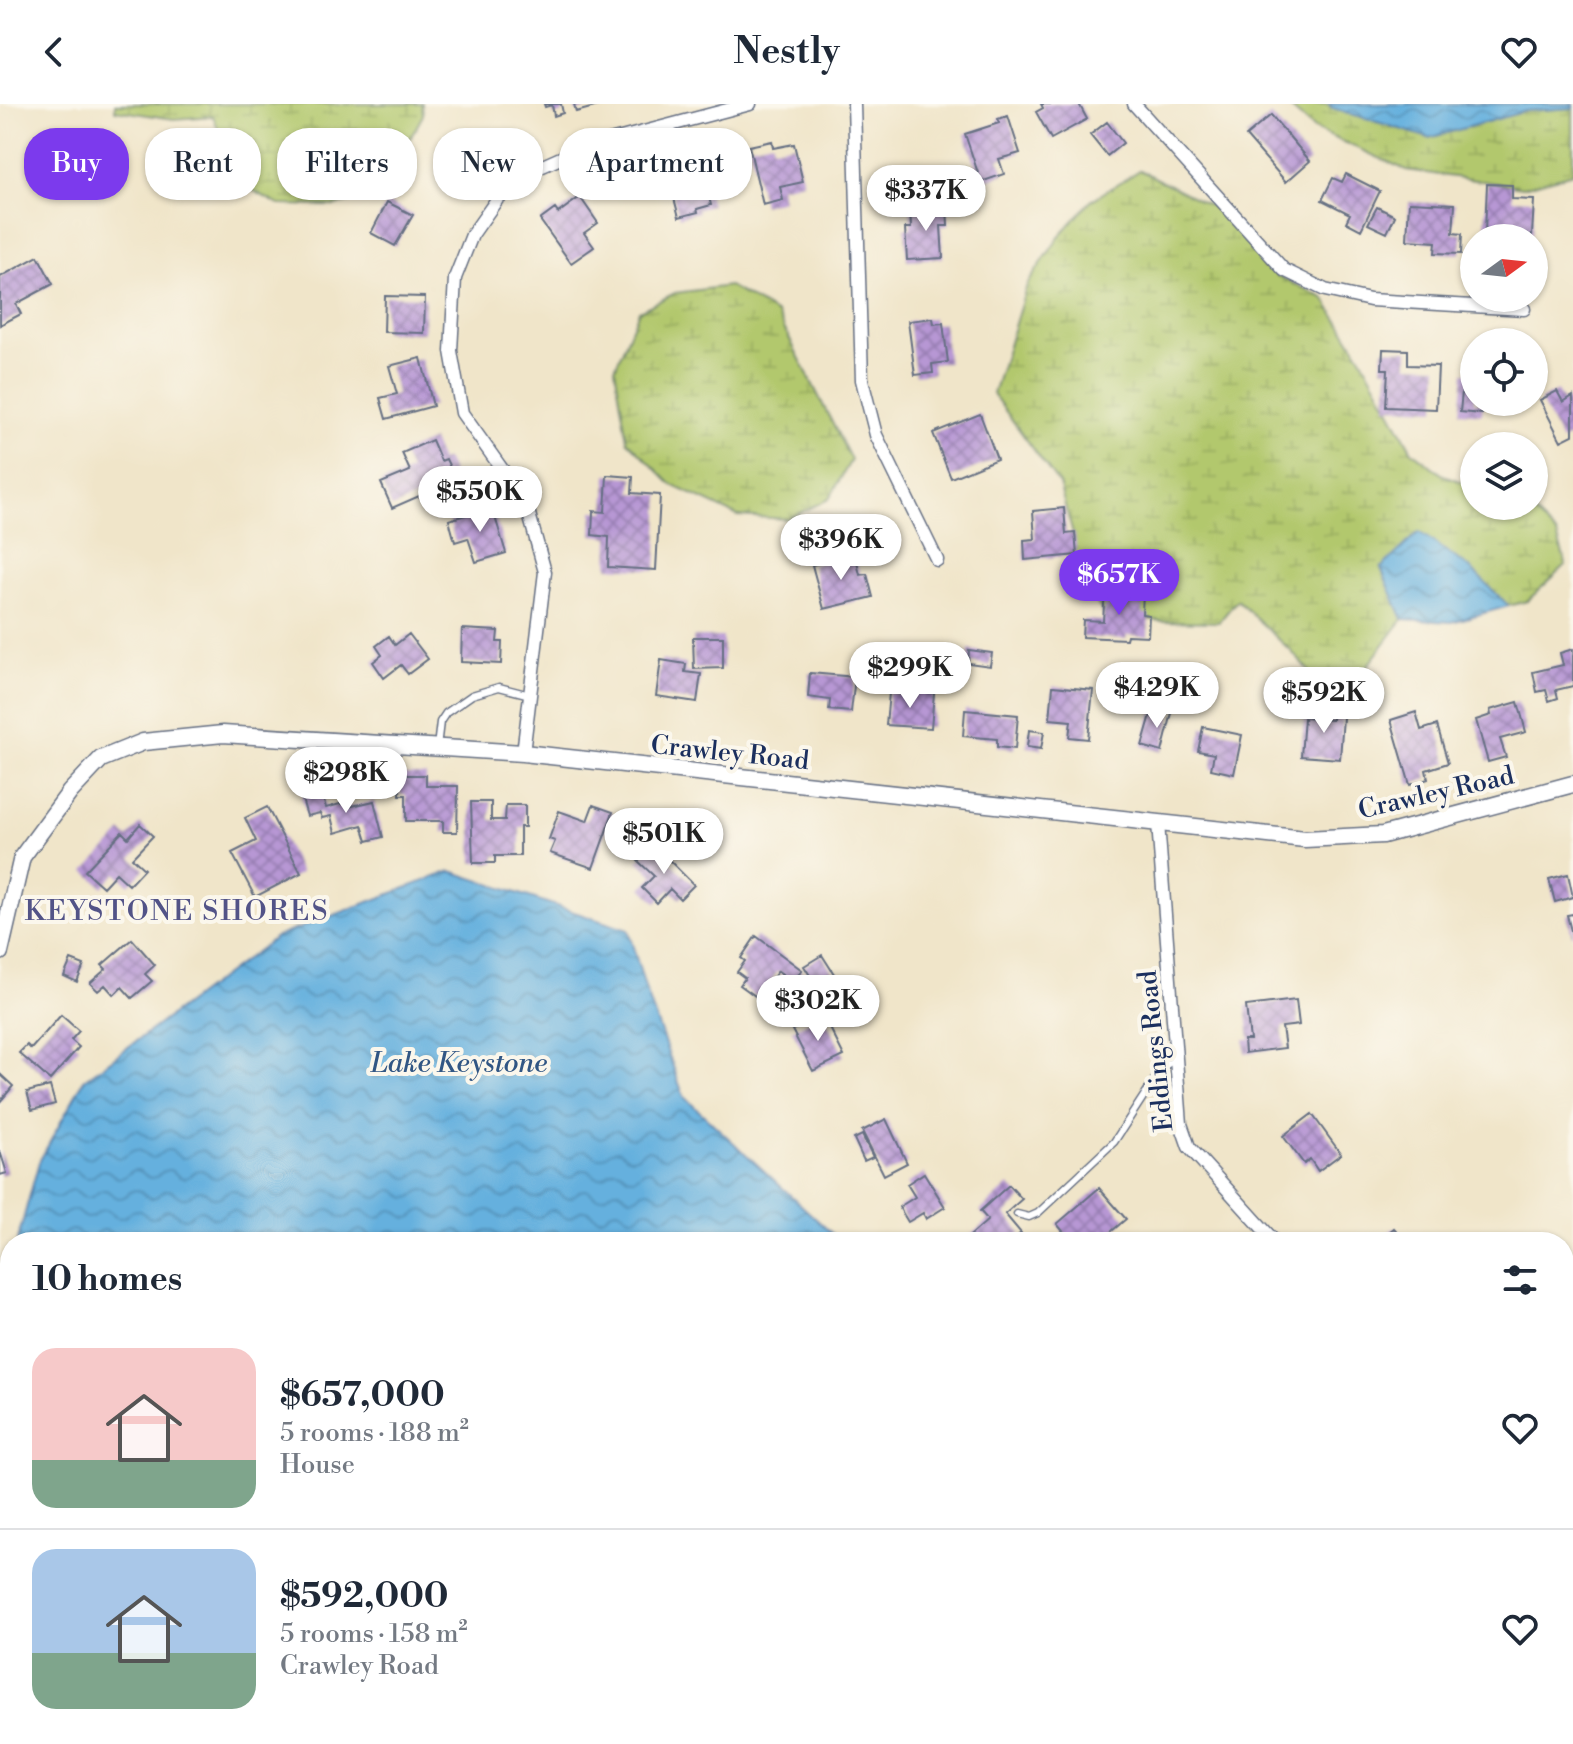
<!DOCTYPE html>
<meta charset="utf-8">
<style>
body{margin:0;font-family:"Libre Bodoni",serif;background:#f2f2f3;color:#1f2937;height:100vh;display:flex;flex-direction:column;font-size:30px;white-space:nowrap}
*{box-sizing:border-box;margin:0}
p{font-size:26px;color:#747a83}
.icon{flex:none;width:44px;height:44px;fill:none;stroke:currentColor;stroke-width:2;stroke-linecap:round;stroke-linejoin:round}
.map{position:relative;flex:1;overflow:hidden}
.details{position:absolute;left:0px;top:1128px;width:1574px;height:512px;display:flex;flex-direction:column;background:#fff;border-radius:32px 32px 0 0;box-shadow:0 2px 6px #0004}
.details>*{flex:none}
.banner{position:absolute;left:24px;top:24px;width:800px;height:72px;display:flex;gap:16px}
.needle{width:52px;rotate:75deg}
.buttons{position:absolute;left:1460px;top:120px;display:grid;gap:16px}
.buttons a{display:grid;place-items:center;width:88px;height:88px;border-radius:50%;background:#fff;box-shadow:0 2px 6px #0004;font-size:40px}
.price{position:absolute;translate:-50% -68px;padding:0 18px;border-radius:28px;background:#fff;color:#222;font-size:26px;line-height:52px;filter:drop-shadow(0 2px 4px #0008)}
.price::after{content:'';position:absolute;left:50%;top:48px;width:24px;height:18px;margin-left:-12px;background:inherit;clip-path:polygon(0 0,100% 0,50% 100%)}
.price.current{background:#7c3aed;color:#fff}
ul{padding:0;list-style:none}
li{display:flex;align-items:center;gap:24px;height:200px;padding:0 32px}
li+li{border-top:2px solid #e0e1e3}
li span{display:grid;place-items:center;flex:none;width:224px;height:160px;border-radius:24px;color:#555}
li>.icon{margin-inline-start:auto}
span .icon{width:96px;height:96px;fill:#fffc;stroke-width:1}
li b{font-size:34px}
h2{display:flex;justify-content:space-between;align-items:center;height:96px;padding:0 32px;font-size:34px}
.tag{padding:0 28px;border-radius:32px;background:#fff;box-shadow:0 2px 6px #0004;font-size:28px;line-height:72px}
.tag.current{background:#7c3aed;color:#fff}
header{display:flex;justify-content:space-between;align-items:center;height:104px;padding:0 32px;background:#fff;font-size:36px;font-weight:700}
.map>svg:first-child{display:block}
.wetland{fill:url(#wetland-marsh);stroke:#667c66;stroke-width:2}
.water{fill:url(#water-waves);stroke:#40709e;stroke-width:2}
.building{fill:url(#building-cross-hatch)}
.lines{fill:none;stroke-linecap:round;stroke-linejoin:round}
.service-casing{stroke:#666f83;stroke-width:9}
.minor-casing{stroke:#666f83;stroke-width:15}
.tertiary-casing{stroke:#666f83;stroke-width:19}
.service{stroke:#fff;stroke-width:6}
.minor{stroke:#fff;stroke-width:12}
.tertiary{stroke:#fff;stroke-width:16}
.labels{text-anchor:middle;stroke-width:8;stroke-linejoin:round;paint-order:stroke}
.street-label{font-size:26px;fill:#1b2f5e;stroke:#fbf7ec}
.neighbourhood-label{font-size:28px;letter-spacing:2px;fill:#525387;stroke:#fbf7ec}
.water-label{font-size:28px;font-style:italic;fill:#315684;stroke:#fbf7ec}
</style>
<header><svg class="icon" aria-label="back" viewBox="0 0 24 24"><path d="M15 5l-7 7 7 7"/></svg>Nestly<svg class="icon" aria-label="heart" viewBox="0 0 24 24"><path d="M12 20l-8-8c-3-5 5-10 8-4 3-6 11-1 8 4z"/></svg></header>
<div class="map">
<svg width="1573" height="1640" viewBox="0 0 1573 1640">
<defs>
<pattern id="wetland-marsh" width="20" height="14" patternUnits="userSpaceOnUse" patternTransform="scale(2)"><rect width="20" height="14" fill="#b2c86d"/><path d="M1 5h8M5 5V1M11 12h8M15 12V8" fill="none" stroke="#98ac61"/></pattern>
<pattern id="water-waves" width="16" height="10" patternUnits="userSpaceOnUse" patternTransform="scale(2)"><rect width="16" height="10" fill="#65b0de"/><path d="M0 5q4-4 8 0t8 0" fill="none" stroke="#5290b7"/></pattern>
<pattern id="building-cross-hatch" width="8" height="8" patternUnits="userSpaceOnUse" patternTransform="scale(2)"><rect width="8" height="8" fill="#b797d4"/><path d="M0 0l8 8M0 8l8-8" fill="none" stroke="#947caf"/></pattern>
</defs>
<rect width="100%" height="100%" fill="#fbf7ec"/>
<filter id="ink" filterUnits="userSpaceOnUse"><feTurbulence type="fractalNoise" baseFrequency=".0125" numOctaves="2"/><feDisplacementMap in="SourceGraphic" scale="16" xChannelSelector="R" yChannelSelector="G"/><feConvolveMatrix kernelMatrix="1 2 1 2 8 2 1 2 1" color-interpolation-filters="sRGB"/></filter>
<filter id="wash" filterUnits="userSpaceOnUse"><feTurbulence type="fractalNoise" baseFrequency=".006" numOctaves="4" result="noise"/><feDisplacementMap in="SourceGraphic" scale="32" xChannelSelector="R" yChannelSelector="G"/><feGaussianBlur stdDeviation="1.8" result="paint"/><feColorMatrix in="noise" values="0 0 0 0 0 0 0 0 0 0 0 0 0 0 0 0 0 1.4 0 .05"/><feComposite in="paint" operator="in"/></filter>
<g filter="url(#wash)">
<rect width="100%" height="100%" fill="#f0e5c9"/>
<!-- wetland -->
<path class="wetland" d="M115 0H422L423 11 380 89 335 102 279 101 240 79 213 12 174 15 115 6Z
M1286 0H1329L1332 4 1429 34 1526 7 1573 4V69L1523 83 1406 66 1314 25Z
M1140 66 1215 104 1277 172 1324 194 1361 253 1412 347 1443 371 1474 382V402H1527L1557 431 1566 461 1527 497 1509 502 1470 464H1381L1403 515 1362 569 1315 574 1291 547 1237 496 1219 518 1162 517 1103 509 1073 459 1074 434 1059 380 993 290 1027 181 1061 130 1092 96Z
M729 182 777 210 851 356 829 395 787 415 738 412 672 381 627 336 615 264 639 207 675 189Z
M1257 1630H1303L1311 1640H1263Z"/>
<!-- water -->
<path class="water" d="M1329 0H1573V4L1526 7 1429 34 1332 4Z
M1419 428 1470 464 1509 502 1452 518 1403 515 1381 464Z
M451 767 628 826 646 887 684 993 841 1138H17L39 1058 84 976 276 833Z
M157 1630H1247L1254 1640H154Z"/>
<g id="blocks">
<!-- building -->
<path class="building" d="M544 0H561L563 9 554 12 552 1 545 3Z
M574 0H602V1L576 8Z
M1041 0H1079L1087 15 1051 35 1036 8 1043 4Z
M1271 11 1310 57 1286 78 1246 32Z
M1008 12 1020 49 999 55 1004 70 981 78 965 30 999 19 998 15Z
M1107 18 1123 39 1107 52 1090 31Z
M772 37 773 44 794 40 803 78 780 83 783 96 763 101 749 42Z
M702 66 711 101 697 105 698 108 679 113 669 75Z
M1346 70 1380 87 1361 126 1346 118 1350 110 1322 96 1333 74 1342 78Z
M1487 80 1512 81V95L1534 96 1532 131 1485 128Z
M580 93 598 119 584 129 594 143 571 159 540 116 555 105 558 109Z
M387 98 413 111 395 142 371 129Z
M1409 98 1455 100 1453 129 1462 130 1461 150 1435 149 1436 138 1407 136Z
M947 102 948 122H941L943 154 907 156 905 124H911L910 104Z
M1377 103 1395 112 1387 129 1368 120Z
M38 152 53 180 16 200 21 210 0 221V173Z
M385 192 425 193 424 229 384 228Z
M933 214 934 220 943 219 948 258 932 260 933 269 915 271 908 217Z
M1383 245 1408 246V261L1438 262 1436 305 1386 303 1388 265H1382Z
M421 254 433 302 386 315 380 294 397 290 389 262Z
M1464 268 1474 269V298H1483L1482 310 1460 308Z
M1557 287 1563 298 1573 292V331L1561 337 1540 296Z
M980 310 997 355 951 374 933 329Z
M432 336 441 357 446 355 456 376 392 404 381 379 410 367 402 349Z
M607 371 633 373 632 389 660 391 656 466 608 463 609 433 592 431 593 407 605 408Z
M492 403 506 449 476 458 468 434 455 438 449 416Z
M1064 404 1066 430 1075 429 1077 451 1025 456 1024 436 1035 435 1033 407Z
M855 450 860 471 867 470 873 493 824 505 812 461Z
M1105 485 1143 487 1142 510 1149 511 1148 532 1127 531 1126 535 1082 533 1083 516 1103 517Z
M462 525 498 527 497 538H502L501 560 461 558Z
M409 530 428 555 408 570 401 561 384 574 373 558 382 551 376 542 389 532 395 541Z
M693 533H723V564L694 565Z
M1573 545V582L1556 586 1558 594 1549 597 1546 586 1537 588 1533 568 1563 561 1560 549Z
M969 546 992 549 990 562 968 559Z
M661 556 686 560 685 568 701 570 697 598 656 592Z
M810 569 855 573 851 608 829 606 830 596 808 593Z
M1053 582 1093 586 1088 635 1069 633 1071 617 1050 615Z
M908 587 934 589 931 624 886 621 889 589 908 590Z
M1333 598 1344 599 1340 655 1301 652 1304 614 1332 616Z
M1518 598 1526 628 1500 635 1506 653 1488 658 1476 616 1491 611 1490 606Z
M1153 604 1172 609 1162 648 1142 642Z
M965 606 1018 611 1015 645 997 643V635L963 632Z
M1416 608 1421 626 1437 621 1448 659 1426 666 1428 675 1410 681 1391 616Z
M1203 623 1242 631 1234 670 1211 665 1214 650 1198 647Z
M1029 626 1044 628 1041 645 1027 643Z
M401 671H426V682H458L457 728H443V717H406V691H400Z
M321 687 326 704 347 698 348 703 374 697 383 733 367 737 362 721 335 729 331 712 322 714 320 709 307 712 301 692Z
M471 698H491V716H505L506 701H525V723H520V752H495V759H473Z
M593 701 613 708 593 764 550 749 555 737 549 735 559 707 587 717Z
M267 703 301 769 255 793 232 749 256 737 245 714Z
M140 720 153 732 132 754 144 765 129 781 116 769 103 783 85 767 122 728 128 734Z
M654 741 694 781 680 795 670 785 657 799 642 784 654 772 638 757Z
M1568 770 1573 793 1555 798 1549 775Z
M1573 810V830L1572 831 1567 811Z
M756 832 802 866 793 878 778 867 758 894 740 881 745 874 737 868 745 857 741 854Z
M132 835 155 861 145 870 152 877 132 894 122 883 114 891 105 881 98 887 90 879 106 865 102 861Z
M822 851 841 881 823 892 804 862Z
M71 856 84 861 77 878 64 872Z
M1296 896 1299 921 1282 923 1285 944 1245 949 1244 936H1250L1246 902Z
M823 910 844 952 813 967 792 926Z
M61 911 79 927 71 936 79 943 50 976 19 949 27 941 31 945Z
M0 970 13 982 0 998Z
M50 982 55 1000 32 1006 27 988Z
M1312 1010 1341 1050 1318 1067 1310 1055 1304 1060 1283 1032Z
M886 1015 907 1059 884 1071 862 1027Z
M862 1031 873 1053 864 1057 854 1035Z
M0 1047 7 1069 0 1071Z
M924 1069 945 1103 926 1115 923 1109 908 1118 899 1103 915 1093 907 1080Z
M1009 1081 1022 1095 1005 1110 1021 1129 1010 1138H963L988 1116 980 1107Z
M1099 1084 1126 1115 1099 1138H1072L1057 1120Z
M1394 1124 1406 1138H1377Z
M1564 1292 1573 1302 1564 1312Z
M10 1352V1371L0 1374V1354Z
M8 1382 10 1401 0 1404V1384Z
M1570 1610 1573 1611V1640H1560Z
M63 1630H99L98 1636Z
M1501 1630H1516L1533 1636 1535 1630H1551L1547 1640H1501Z"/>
</g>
</g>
<g filter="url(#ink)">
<use href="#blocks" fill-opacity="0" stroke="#666f83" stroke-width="2"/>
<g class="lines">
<defs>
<path id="service" d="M437 643 440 618 446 609 472 591 499 583 530 591
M1017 1110 1029 1113 1038 1109 1114 1038 1162 964 1175 955"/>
<path id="minor" d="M854 0 862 276 876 331 937 456
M1134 0 1284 166 1325 186 1370 196 1524 205
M523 649 545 468 526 399 462 309 451 247 455 174 472 131 498 94 538 64 583 44 750 0
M1158 719 1181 1020 1189 1043 1275 1138
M1564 1440 1573 1450"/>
<path id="tertiary" d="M0 848 22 753 70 688 101 655 143 638 223 630 523 649 1305 735 1383 731 1573 680"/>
</defs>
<!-- service casing -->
<use href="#service" class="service-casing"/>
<!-- minor casing -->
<use href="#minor" class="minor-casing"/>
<!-- tertiary casing -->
<use href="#tertiary" class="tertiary-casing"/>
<!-- service -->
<use href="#service" class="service"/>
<!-- minor -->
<use href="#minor" class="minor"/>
<!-- tertiary -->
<use href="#tertiary" class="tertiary"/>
</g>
</g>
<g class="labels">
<!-- street labels -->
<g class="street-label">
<text transform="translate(730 648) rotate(6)" y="9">Crawley Road</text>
<text transform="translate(1436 688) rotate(-13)" y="9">Crawley Road</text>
<text transform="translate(1155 947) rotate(-96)" y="9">Eddings Road</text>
</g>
<!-- neighbourhood labels -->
<g class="neighbourhood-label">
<text x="177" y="816">KEYSTONE SHORES</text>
</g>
<!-- water labels -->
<g class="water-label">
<text x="459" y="968">Lake Keystone</text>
</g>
</g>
</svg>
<div class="buttons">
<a><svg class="needle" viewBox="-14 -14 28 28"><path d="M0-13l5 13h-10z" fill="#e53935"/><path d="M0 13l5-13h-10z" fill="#747a83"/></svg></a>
<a><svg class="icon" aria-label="locate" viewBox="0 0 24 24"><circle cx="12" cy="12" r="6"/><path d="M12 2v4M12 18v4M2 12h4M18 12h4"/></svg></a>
<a><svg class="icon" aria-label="layers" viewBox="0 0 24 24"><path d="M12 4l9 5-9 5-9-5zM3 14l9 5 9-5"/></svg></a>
</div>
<b class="price" style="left:926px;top:129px">$337K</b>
<b class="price" style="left:480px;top:430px">$550K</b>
<b class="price" style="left:841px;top:478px">$396K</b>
<b class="price current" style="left:1119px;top:513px">$657K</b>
<b class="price" style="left:910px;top:606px">$299K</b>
<b class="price" style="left:1157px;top:626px">$429K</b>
<b class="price" style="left:1324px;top:631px">$592K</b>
<b class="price" style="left:346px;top:711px">$298K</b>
<b class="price" style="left:664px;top:772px">$501K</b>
<b class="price" style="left:818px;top:939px">$302K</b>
<div class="banner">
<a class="tag current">Buy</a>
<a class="tag">Rent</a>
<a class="tag">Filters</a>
<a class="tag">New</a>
<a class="tag">Apartment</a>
</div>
<section class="details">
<h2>10 homes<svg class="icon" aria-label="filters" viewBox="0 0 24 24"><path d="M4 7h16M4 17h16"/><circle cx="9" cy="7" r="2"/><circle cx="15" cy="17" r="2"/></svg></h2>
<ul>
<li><span style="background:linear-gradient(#f6c9c9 70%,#7fa58c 0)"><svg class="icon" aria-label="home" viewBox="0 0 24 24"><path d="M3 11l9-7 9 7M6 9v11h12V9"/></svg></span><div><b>$657,000</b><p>5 rooms · 188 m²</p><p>House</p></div><svg class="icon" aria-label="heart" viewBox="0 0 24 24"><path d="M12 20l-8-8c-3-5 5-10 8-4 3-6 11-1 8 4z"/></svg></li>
<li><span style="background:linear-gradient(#a9c7e8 65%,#7fa58c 0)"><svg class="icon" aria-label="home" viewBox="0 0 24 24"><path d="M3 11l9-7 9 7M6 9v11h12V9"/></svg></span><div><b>$592,000</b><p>5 rooms · 158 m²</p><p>Crawley Road</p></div><svg class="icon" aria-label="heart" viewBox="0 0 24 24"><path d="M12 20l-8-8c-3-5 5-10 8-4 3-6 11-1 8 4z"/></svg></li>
</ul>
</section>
</div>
